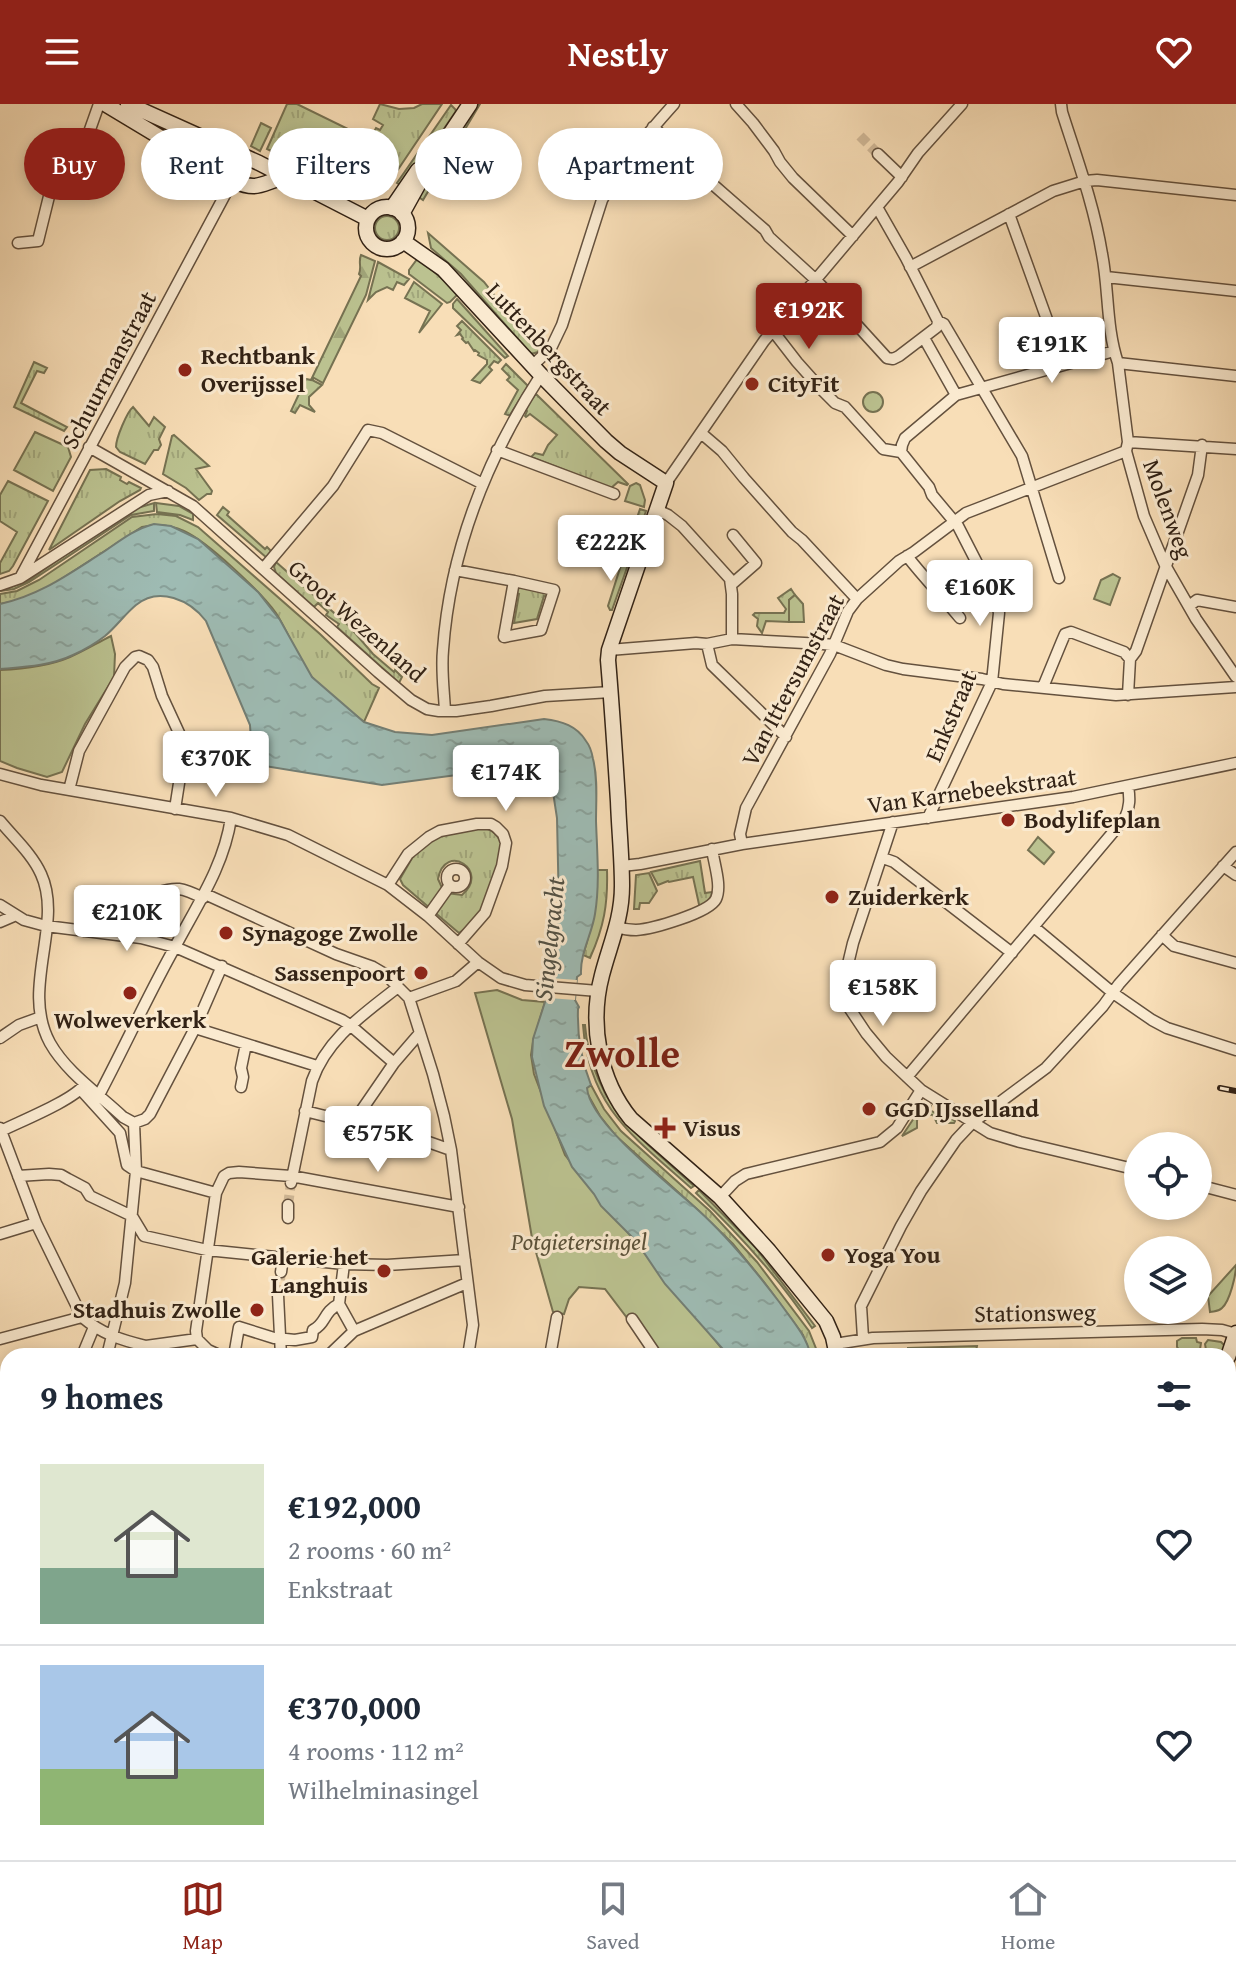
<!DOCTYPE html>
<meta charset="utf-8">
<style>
body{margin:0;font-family:"Gentium Book Plus",serif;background:#f2f2f3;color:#1f2937;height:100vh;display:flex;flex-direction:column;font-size:30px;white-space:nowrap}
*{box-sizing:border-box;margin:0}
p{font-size:26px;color:#747a83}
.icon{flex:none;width:44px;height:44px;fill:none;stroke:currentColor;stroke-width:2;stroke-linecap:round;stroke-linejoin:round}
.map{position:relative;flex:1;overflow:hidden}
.sheet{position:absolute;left:0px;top:1244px;width:1236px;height:512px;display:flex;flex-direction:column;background:#fff;border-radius:24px 24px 0 0;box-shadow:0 4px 12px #0003}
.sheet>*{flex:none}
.guide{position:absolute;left:24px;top:24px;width:800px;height:72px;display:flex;gap:16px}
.tools{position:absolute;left:1124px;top:1028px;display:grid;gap:16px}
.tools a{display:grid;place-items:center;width:88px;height:88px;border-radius:50%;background:#fff;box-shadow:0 4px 12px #0003;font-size:40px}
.price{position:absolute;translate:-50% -68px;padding:0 18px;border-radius:8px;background:#fff;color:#222;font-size:26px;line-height:52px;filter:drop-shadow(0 2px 4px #0008)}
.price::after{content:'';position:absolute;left:50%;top:48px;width:24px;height:18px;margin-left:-12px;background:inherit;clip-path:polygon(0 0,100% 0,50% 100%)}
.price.current{background:#8f2418;color:#fff}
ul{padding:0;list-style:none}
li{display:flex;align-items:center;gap:24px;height:200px;padding:0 40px}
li+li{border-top:2px solid #e0e1e3}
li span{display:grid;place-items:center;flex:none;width:224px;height:160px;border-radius:0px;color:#555}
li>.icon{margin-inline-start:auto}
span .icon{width:96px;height:96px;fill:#fffc;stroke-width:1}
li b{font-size:34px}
h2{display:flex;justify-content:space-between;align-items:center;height:96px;padding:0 40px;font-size:34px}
.pill{padding:0 28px;border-radius:36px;background:#fff;box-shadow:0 4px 12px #0003;font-size:28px;line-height:72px}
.pill.current{background:#8f2418;color:#fff}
header{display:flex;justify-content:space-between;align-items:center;height:104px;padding:0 40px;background:#8f2418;color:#fff;font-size:36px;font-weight:700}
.dock{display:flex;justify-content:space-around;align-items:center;height:112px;border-top:2px solid #e0e1e3;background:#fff;font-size:22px;color:#747a83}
.dock a{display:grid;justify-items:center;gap:4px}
.dock .current{color:#8f2418}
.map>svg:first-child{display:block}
.grass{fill:url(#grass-tufts);stroke:#767252;stroke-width:2}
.forest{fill:url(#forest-firs);stroke:#767252;stroke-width:2}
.green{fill:#bbc290;stroke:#767252;stroke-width:2}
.water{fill:url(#water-ripples);stroke:#737e74;stroke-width:2}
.pier{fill:#f8deb7}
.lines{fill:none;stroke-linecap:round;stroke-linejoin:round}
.street-tunnel{stroke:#d0b897;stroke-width:10;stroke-dasharray:10 5;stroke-linecap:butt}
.street-casing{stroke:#64513e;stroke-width:13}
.secondary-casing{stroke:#322215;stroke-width:17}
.street{stroke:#faead0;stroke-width:10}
.secondary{stroke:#faead0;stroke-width:14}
.rail-casing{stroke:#322215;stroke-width:6}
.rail{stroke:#faead0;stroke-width:3;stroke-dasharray:9;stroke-linecap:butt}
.poi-dot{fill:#8f2418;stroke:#faead0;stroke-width:3}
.labels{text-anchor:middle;stroke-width:6;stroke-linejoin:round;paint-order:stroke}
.street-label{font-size:24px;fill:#322215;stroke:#faead0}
.poi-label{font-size:24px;font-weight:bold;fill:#322215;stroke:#faead0;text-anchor:start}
.park-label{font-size:24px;font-style:italic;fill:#5b523a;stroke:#faead0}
.water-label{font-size:26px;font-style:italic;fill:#525044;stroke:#faead0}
.town-label{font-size:40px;font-weight:bold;fill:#7a1f14;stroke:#faead0}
</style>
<header><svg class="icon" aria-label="menu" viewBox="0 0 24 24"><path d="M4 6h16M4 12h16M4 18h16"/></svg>Nestly<svg class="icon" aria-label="heart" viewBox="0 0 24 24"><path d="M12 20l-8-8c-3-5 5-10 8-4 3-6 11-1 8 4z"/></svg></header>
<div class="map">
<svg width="1236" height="1756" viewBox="0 0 1236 1756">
<defs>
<pattern id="grass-tufts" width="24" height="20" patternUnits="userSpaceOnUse" patternTransform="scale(2)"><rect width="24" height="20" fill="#bbc290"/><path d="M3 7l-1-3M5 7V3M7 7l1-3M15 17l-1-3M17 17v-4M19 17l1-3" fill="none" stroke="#a1a67b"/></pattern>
<pattern id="forest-firs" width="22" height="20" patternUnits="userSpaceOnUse" patternTransform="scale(2)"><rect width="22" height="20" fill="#bbc290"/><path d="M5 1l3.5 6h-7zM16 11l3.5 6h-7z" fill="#a1a67b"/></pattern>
<pattern id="water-ripples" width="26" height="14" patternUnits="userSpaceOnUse" patternTransform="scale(2)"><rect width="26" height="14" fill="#9ebbb3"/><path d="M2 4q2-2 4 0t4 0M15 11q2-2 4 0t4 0" fill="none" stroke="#89a099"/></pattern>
</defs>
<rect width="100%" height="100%" fill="#f8deb7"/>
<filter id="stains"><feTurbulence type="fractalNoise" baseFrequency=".0025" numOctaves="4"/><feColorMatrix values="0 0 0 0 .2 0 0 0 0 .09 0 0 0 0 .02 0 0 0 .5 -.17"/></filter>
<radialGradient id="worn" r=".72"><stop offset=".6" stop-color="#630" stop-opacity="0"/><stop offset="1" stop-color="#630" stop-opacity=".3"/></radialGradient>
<!-- grass -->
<path class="grass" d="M287 0H297L348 25 344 34 366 44 376 24 380 26 383 21 373 15 380 0 399 5 414 4 422 0H442L387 82 366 89 348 92 324 77 326 73 267 45Z
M474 0H480L423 96 417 92Z
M451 1 455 5 456 7 418 63 402 82 397 79Z
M261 19 271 24 260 47 251 42Z
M375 124a12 12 0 1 1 24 0a12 12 0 1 1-24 0Z
M428 129 484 178 532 239 539 240 544 237 546 239 538 248 531 250 461 170 431 144Z
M418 154 459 189 450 198 447 199 409 170V166Z
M378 158 409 175 404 181 397 178 393 186 387 183 376 188 368 196Z
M414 178 442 200 419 229 430 207 405 194Z
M457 195 508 252 505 254 453 204V200Z
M462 217 501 256 498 259 494 257 489 263 492 266 480 279 472 276 487 260V256L478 251 479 249 475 246 474 247 468 238 466 239 462 235 463 234 460 230 457 231 461 226 457 222Z
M34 258 47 264 44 269 37 267 21 299 67 323 64 327 14 303Z
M506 260 528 282 510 311H508L505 310 518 286 507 276 510 273 502 265Z
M536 290 628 380 627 381 618 378 611 384 531 353 535 349 543 351 548 341 557 331 530 310 526 313 525 312 527 307 526 305 532 294Z
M133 303 149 322 154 313 165 323 159 335 161 341 158 346H154L145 360 120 348 116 343C116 334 127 308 133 303Z
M35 328 68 343 71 353 53 387 14 366Z
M174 331 209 362 196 365 212 387 211 390H207L199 396 186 384 163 370 172 332Z
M106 365 121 373 120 376 127 380 129 378 141 384 140 386 120 397 49 446 90 366Z
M8 377 48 397 13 462 9 467 0 470V459L17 428 0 417V391Z
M636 379 640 381 645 396 644 403 625 397 630 382Z
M154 399V407L131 411 29 478 14 485 0 487 27 477 131 406Z
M156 399 179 402 193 410V416L180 411 157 408Z
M223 403 229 408 227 411 265 445 267 443 271 447 267 454 217 411Z
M640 405 646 407 632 449H630L627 455 622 458Z
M157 410 176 412 198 423 320 530 372 580 379 584 364 618C346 603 322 588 308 568 296 550 288 528 276 509 260 487 208 438 184 427 171 421 156 420 142 423L46 485 20 496 0 500V490L17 487 39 476 132 413Z
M276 458 349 522 373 550 394 568 395 566 402 573 399 579 337 523 339 520 326 511 328 508 318 499 314 503 276 469 274 463Z
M629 458 612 506H610L608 502 621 461Z
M518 482 547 489 548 493 544 492 537 515 514 519 519 490 516 489Z
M791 485 795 491 789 496V518L766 517 762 529 757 522 758 515 753 511 755 509H784L786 505 778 494Z
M478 723C491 724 499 730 503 744 493 774 488 811 459 829L433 807 446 789 462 791C491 767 445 737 438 775L444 788 432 806 403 781 400 775 415 749 440 730Z
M700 757 705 789 712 788 714 791 700 805 693 773 669 778 668 777 658 781 651 768Z
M597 766H607C608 800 604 823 590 854L583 851C592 823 598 796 597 766Z
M649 769 657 787 649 799H640L639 805H634L636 771Z
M583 921H585C592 1001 639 1032 694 1082L691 1084C634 1033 589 1004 583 921Z
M591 981 604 1005 621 1027 710 1107 757 1158 809 1227 819 1252H811L803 1231 764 1178 733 1140 699 1107 616 1032 600 1012 587 989V984Z
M927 1000 931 1002 930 1006 935 1009 937 1006 955 1017 954 1019H937L933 1011 923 1010 917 1016V1024L902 1032 922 1002Z
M699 1086 755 1143 815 1222 812 1224C780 1175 738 1129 696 1089Z"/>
<!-- forest -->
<path class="forest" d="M361 151 375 157 366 191 323 279 314 274 312 276 322 281 309 293V301L315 308 300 301 295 309 291 307 306 275 311 276 361 172 359 170C362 163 358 158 361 151Z
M977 1242 975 1252H908V1244Z"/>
<!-- green -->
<path class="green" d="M863 298a10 10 0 1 1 20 0a10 10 0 1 1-20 0Z
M1113 470 1120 474 1110 501 1094 495 1101 476Z
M795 491 803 500 804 518H789V496Z
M111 532 115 550 114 573 85 620 62 668 47 673 17 664 0 657V566C23 565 49 562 70 553 84 547 97 539 111 532Z
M1038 733 1054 748 1044 760 1028 746Z
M497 886 522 896 545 898 533 938 531 951 534 970 565 1051 728 1252H656L605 1185 579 1183 569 1195 564 1210 553 1208 532 1134 512 1015 475 889Z
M1236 1161C1236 1171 1230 1197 1222 1204 1218 1208 1215 1207 1210 1208L1208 1192Z
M1196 1234 1197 1238 1201 1239 1199 1252H1184L1177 1243V1237L1182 1234Z
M1208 1236 1221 1238 1225 1242 1222 1252H1207L1205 1240Z
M773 1748H824L822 1756H782Z"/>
<!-- water -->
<path class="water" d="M154 420 171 422 198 435 258 488 280 516 312 573 364 618 395 628 432 631 544 615C562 617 577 622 586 637 590 642 592 649 593 655 598 674 596 697 596 717 597 747 600 780 595 810 592 830 580 849 581 870L577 873 575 896 579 903 578 905C577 932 581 956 591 981L587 984C590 1020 671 1081 698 1106 729 1134 755 1166 780 1199 792 1216 806 1231 811 1252H729L665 1180 636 1137 601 1102 594 1090 572 1063 544 1002 532 953 533 935 545 898 549 894 551 874 547 870 559 806 557 714 551 675 544 667 537 664H509L382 681 252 660 244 654 251 637 250 621 206 517C190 496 159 482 136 501 125 510 116 523 105 532 96 539 84 546 73 551 50 562 24 563 0 565V500C41 491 70 469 105 447 121 436 135 425 154 420Z
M516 1748H577L578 1756H516Z"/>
<!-- pier -->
<path class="pier" d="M550 874 577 876 575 896 549 894Z"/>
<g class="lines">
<!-- street-tunnel -->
<path class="street-tunnel" d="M860 32 878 50
M288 1101 291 1079
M278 1191 281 1168"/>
<defs>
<path id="street" d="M736 0 753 19 774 47 780 58 793 74 853 132
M1061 0 1062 8C1077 55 1094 101 1102 150 1109 185 1106 224 1118 259L1128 338 1126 347 1144 412 1165 461 1196 515 1236 573
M653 23 689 56 694 64 765 126 769 133 816 176 887 254 893 255 899 252 937 223 938 217
M878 50 902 73
M877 103 906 154 938 217 944 220 1022 352 1059 474
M1009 110 1063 260
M18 139 38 137 54 72 81 51 99 0
M910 163 1053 87 1085 77 1097 76 1236 91
M1106 173 1236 187
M773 227 797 258 822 286 835 299 845 303 883 345 901 348 929 383 932 391 958 422 997 498 999 509 992 578 928 714
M924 234 956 291
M1118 259 1236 272
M532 262 551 244 562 221 602 96C620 61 648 29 674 0
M701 329 722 347 744 374 792 428 802 436 857 495
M1128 338 1236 345
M89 343 193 402 378 568 411 596 427 605 439 607H456L491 602 545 592 611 588
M497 346 614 390
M901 348 902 341 905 334 956 291 1114 247
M666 379 764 237 898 78 918 49 962 0
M657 406 668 411 682 422 730 475 732 490V535
M907 452C924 474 943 493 960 514
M263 465 333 382 368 326 382 329 483 380
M455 466 514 477 554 486 541 526 504 533 514 477
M20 474 227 87 243 52
M732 480 756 459 733 431
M0 481 20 474 149 391 168 387
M1189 502 1197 496 1236 503
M707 540 712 561 786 633
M609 546 696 539 707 540 732 535 823 540 834 541 886 561 903 565 982 575 1003 580 1116 591 1236 583
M1043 583 1062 537 1065 530 1071 528 1124 548 1130 555
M1128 591 1130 555 1136 547 1198 371 1202 341
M445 607C444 587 441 566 443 546 450 447 487 354 541 271
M0 670 41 681 231 714 288 731 388 781 428 812 478 858 501 874 525 881 598 887
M69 686 79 647 125 563 135 553 139 552 148 556 153 563 162 592 180 631 182 660 175 705
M0 717C14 734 32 750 41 770 64 820 20 884 50 939 67 969 99 990 123 1013L134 1019
M893 718 853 839 843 881 848 902 866 929 886 953 921 986 990 1029 1020 1038 1138 1066
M742 740 740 730 746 704 830 550 848 507 857 495 899 457 914 448 966 409 1126 347
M883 754 894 758 1012 849
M622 762 640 760 742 740 1073 693 1236 659
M1223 762 1236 771
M447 774a9 9 0 1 1 18 0a9 9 0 1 1-18 0Z
M388 781 408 750 429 733 440 727 477 720H491L496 723 503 730 506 739 502 762 485 809 458 840
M205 790 336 850 373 863 385 870 409 894 433 970 444 1012 451 1046 473 1221 468 1252
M0 801 24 816 46 822 141 834 175 843 342 916 350 921 394 959
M428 812 450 781
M0 818 14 812
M617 823C623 825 630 826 636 826 652 825 709 809 716 795 722 782 714 760 712 745
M1034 823 1113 889 1152 916 1167 924 1236 946
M84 827C103 813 155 783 179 785 187 786 195 790 203 794
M1162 831 1174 842 1236 859
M409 894 456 877 478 858
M195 924 317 962
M419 930 394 959 361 1007 417 1034 451 1046
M0 934 19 921 41 913
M907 973 1125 714C1130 703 1130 694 1128 682
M241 983 243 973 241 964 246 940
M81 986 120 1029 127 1061 136 1067 216 1089
M99 991C125 942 148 891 175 843 197 801 224 762 231 714
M305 1007 353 1019 361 1007
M134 1019 145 1015 150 1010 195 924 222 862
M0 1024 36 1119 82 1213C102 1230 121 1236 146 1242L142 1252
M1 1027C21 1017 74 996 85 980
M18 1072 49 1070 61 1071 68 1075 85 1084 90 1092 132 1112 144 1132 207 1146 344 1160 387 1161 465 1156
M291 1079 312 977C327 934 364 910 398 883
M1198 1081 1236 1091
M720 1093 735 1077 746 1070 880 1038 897 1024 921 986
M288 1114V1101
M0 1130 36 1119
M344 1160 339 1200 354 1227
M281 1168 283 1154
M278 1191 281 1252
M632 1215 657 1252
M276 1234 295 1236 312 1233 313 1226C326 1220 323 1208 339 1200
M863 1234 861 1202 901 1122 921 1087 956 1036 972 1019 1046 964 1103 902 1119 880 1236 748
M0 1235 82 1213
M197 1235 196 1227 216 1089 224 1072 229 1069 239 1068 291 1072 459 1103
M197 1235 208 1246 221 1252
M835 1240 873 1234 1202 1225 1222 1226 1236 1230
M146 1242 197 1235
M82 1252 94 1223
M107 1252 125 1179 136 1067 134 1019
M234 1252 239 1223 274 1234
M328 1252 354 1227 467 1179
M550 1252 557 1213
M0 1443 8 1424
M0 1462 2 1456 8 1458
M0 1514 1 1515 8 1472
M0 1522V1525
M0 1598 8 1526
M0 1625 8 1626
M0 1671 8 1672
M273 1748 274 1756
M376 1748 379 1756
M470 1748V1756
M748 1748 757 1756
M259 1756 260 1748
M841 1756 843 1748"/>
<path id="secondary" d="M105 0 233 77C258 87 260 80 284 73
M128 0 259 59 368 115
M366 124a21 21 0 1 1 42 0a21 21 0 1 1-42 0Z
M392 104 418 66
M402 110 428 63 470 0
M403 137 443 165 541 271 606 337 620 349 666 379 609 546 608 556C612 603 615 650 618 697 619 725 622 754 622 782 622 815 610 840 602 871 589 920 599 976 631 1015L720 1093 769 1147 826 1217 833 1233 837 1252
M1228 1253 1236 1229
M615 1748 621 1756
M1063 1756 1066 1748"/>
</defs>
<!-- street casing -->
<use href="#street" class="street-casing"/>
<!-- secondary casing -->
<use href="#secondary" class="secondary-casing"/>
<!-- street -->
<use href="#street" class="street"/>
<!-- secondary -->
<use href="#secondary" class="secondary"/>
<defs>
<path id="rail" d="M1220 984 1236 987
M1228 1606 1236 1565
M1228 1639 1236 1598
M1228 1674 1236 1638
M1201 1756V1748
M1213 1756 1214 1748"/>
</defs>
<!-- rail casing -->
<use href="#rail" class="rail-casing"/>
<!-- rail -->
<use href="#rail" class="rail"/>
</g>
<!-- markers -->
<g class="poi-dot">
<circle cx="185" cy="266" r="8"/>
<circle cx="752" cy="280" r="8"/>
<circle cx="1008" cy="716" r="8"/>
<circle cx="832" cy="793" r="8"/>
<circle cx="226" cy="829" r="8"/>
<circle cx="421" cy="869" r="8"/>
<circle cx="130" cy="889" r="8"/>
<circle cx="869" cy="1005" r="8"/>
<path d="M661 1012h8v8h8v8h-8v8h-8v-8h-8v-8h8z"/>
<circle cx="828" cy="1151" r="8"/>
<circle cx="384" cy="1167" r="8"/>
<circle cx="257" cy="1206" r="8"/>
</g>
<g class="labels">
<!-- street labels -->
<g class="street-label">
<text transform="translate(549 245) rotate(47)" y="8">Luttenbergstraat</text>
<text transform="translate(109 266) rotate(-62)" y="8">Schuurmanstraat</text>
<text transform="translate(1168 405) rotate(70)" y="8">Molenweg</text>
<text transform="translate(357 517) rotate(41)" y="8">Groot Wezenland</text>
<text transform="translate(793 576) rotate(-62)" y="8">Van Ittersumstraat</text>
<text transform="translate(951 612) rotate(-67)" y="8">Enkstraat</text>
<text transform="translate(972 687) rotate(-8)" y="8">Van Karnebeekstraat</text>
<text transform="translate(1035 1209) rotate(-1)" y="8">Stationsweg</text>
</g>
<!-- poi labels -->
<g class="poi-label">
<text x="201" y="260">Rechtbank<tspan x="201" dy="28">Overijssel</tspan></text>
<text x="768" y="288">CityFit</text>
<text x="1024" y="724">Bodylifeplan</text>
<text x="848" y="801">Zuiderkerk</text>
<text x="242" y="837">Synagoge Zwolle</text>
<text x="405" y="877" text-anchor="end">Sassenpoort</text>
<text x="130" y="924" text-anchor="middle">Wolweverkerk</text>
<text x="885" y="1013">GGD IJsselland</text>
<text x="683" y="1032">Visus</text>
<text x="844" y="1159">Yoga You</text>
<text x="368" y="1161" text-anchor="end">Galerie het<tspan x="368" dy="28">Langhuis</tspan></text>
<text x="241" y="1214" text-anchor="end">Stadhuis Zwolle</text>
</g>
<!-- park labels -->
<g class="park-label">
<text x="579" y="1146">Potgietersingel</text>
</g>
<!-- water labels -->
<g class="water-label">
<text transform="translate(549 835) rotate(-84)" y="9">Singelgracht</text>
</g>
<!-- town labels -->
<g class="town-label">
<text x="622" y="963">Zwolle</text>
</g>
</g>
<rect width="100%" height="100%" filter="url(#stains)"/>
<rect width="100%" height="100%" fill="url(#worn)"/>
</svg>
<div class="tools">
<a><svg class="icon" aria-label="locate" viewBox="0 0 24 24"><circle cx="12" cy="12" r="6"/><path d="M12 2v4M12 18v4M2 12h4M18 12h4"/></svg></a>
<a><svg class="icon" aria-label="layers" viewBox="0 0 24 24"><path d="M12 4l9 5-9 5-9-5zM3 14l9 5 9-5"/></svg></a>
</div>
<b class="price current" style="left:809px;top:247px">€192K</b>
<b class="price" style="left:1052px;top:281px">€191K</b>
<b class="price" style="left:611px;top:479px">€222K</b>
<b class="price" style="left:980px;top:524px">€160K</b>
<b class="price" style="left:216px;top:695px">€370K</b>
<b class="price" style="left:506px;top:709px">€174K</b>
<b class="price" style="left:127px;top:849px">€210K</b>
<b class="price" style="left:883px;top:924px">€158K</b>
<b class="price" style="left:378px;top:1070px">€575K</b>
<div class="guide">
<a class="pill current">Buy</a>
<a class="pill">Rent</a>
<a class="pill">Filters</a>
<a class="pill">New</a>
<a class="pill">Apartment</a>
</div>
<section class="sheet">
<h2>9 homes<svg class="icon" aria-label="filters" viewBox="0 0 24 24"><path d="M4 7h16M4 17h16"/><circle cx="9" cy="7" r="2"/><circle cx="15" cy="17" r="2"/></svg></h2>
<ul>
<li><span style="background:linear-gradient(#dfe7d0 65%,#7fa58c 0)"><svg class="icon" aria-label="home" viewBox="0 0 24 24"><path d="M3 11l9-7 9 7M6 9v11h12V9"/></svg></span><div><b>€192,000</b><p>2 rooms · 60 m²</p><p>Enkstraat</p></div><svg class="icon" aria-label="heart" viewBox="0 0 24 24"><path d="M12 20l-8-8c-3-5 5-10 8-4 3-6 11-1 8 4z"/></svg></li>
<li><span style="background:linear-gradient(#a9c7e8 65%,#8fb573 0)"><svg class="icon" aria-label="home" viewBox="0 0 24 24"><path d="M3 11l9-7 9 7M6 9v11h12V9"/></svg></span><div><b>€370,000</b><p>4 rooms · 112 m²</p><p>Wilhelminasingel</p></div><svg class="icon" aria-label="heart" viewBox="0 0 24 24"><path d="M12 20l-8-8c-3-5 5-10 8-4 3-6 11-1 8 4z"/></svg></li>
</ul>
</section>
</div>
<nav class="dock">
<a class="current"><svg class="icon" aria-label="map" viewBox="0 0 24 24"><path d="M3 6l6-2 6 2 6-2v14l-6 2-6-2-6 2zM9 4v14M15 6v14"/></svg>Map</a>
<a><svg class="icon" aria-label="saved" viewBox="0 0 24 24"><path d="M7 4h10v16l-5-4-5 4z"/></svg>Saved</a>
<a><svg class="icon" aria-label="home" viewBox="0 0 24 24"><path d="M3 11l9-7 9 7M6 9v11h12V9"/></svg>Home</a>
</nav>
